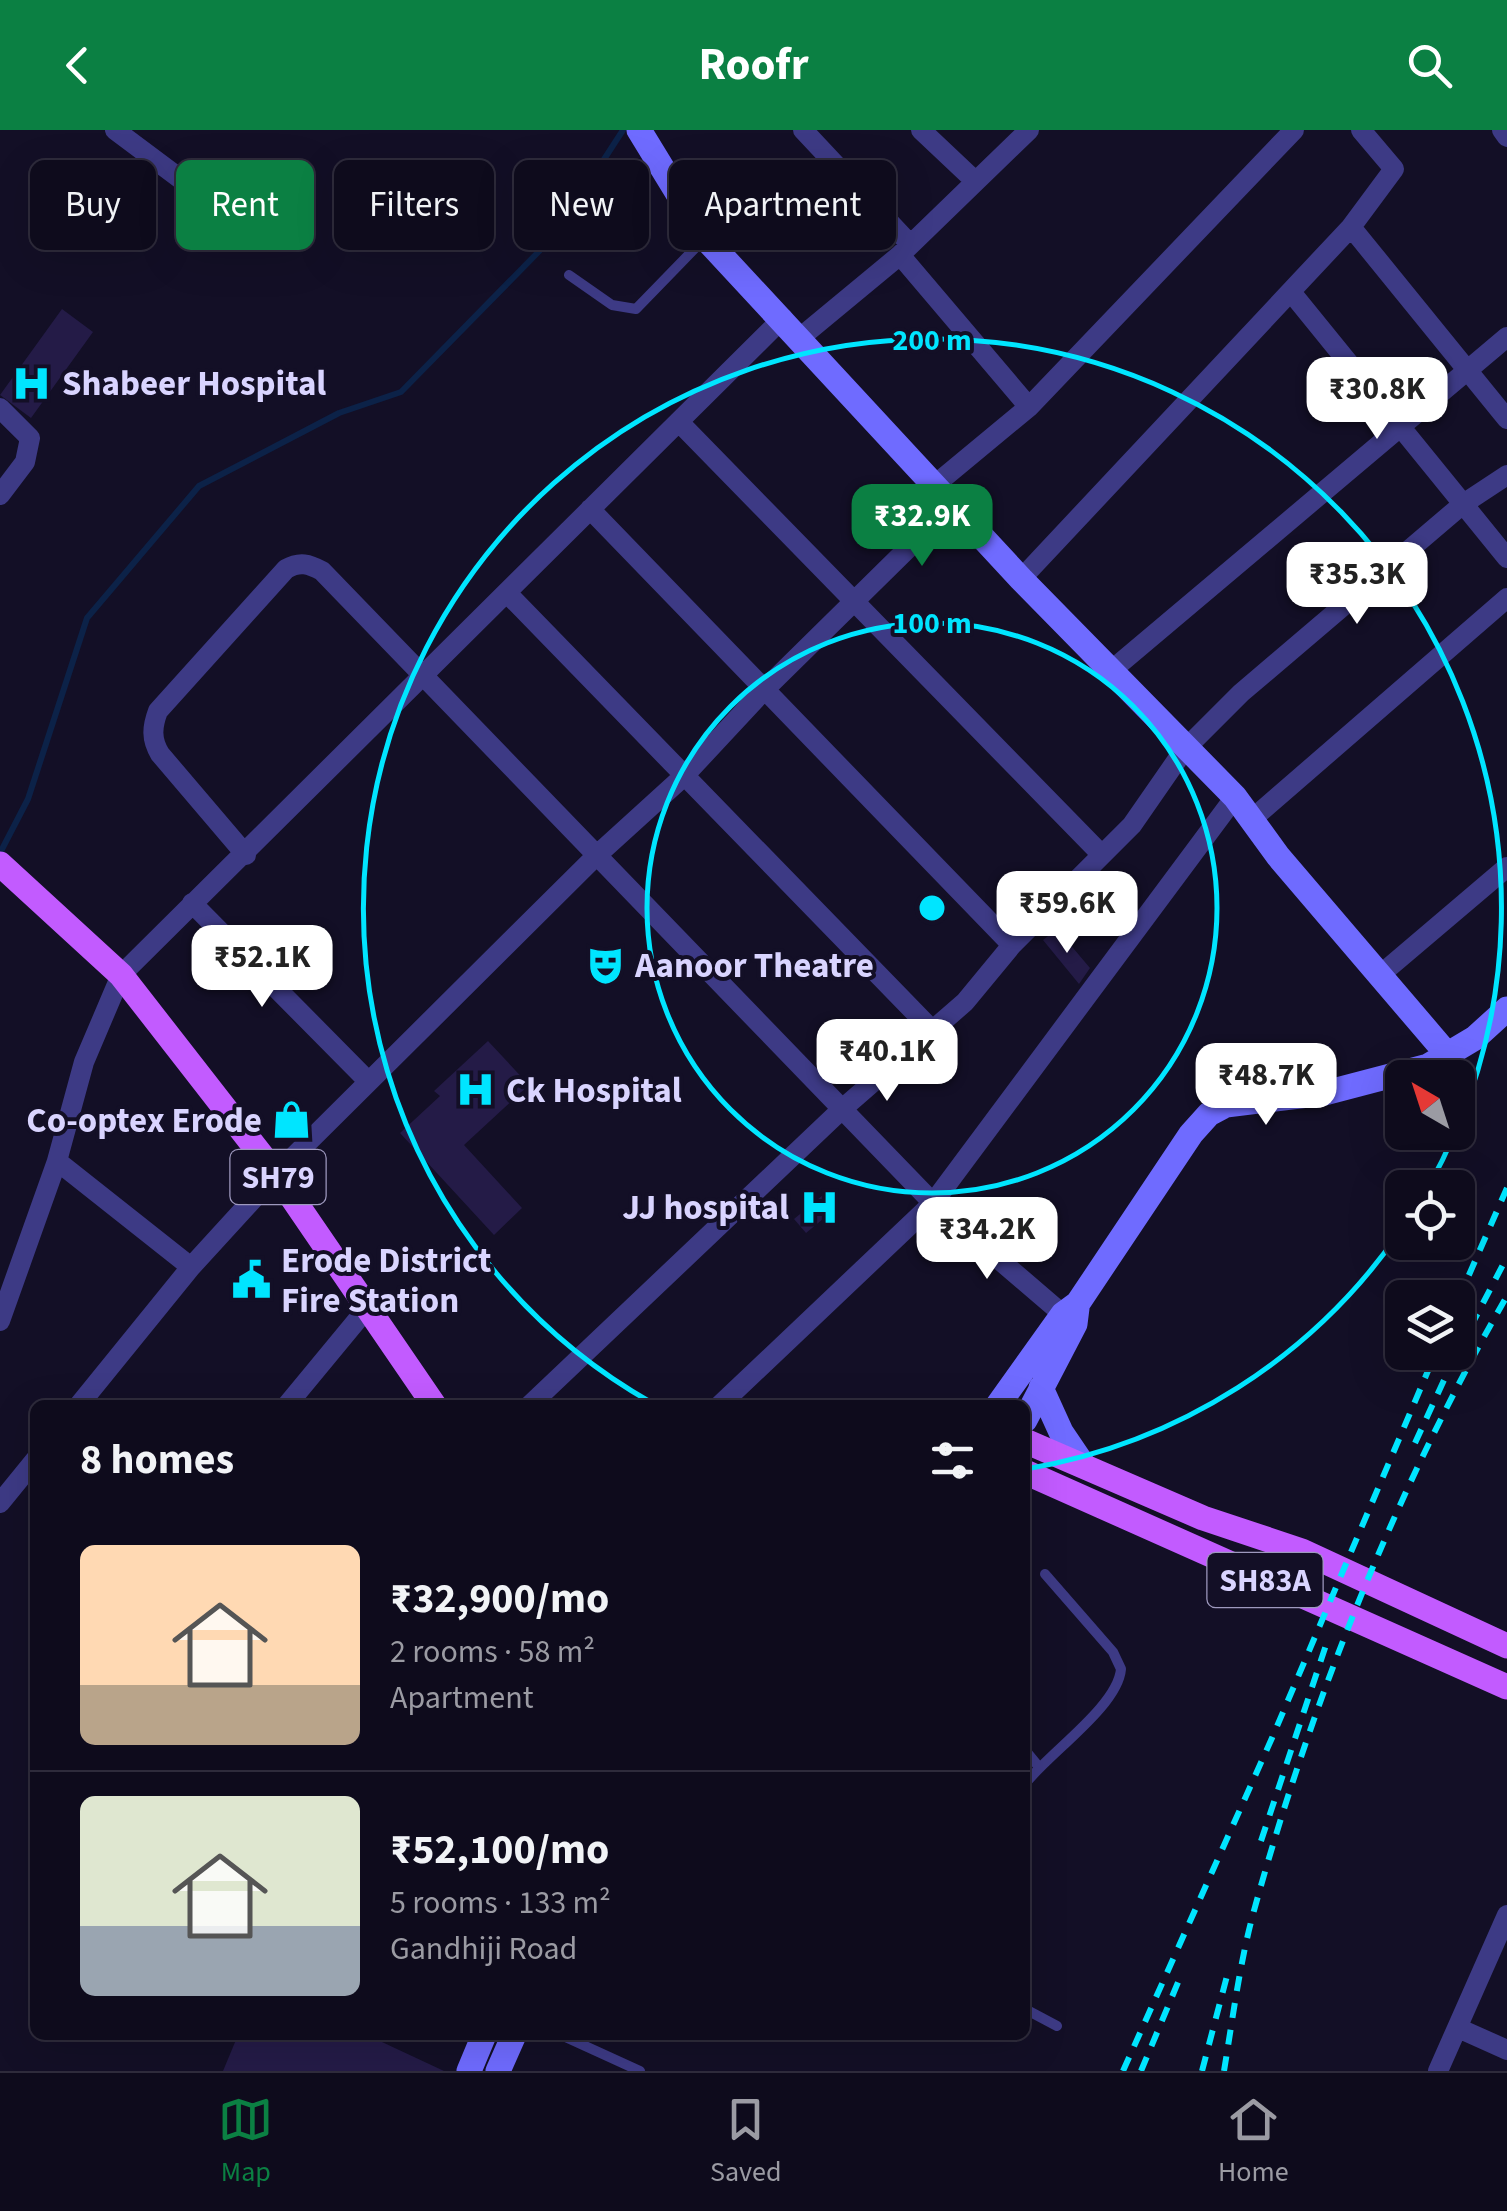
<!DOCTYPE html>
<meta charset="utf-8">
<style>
body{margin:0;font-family:"Source Sans 3",sans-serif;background:#171425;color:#f1f3f6;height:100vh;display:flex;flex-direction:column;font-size:38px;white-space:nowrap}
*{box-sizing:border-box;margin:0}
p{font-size:32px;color:#9b9ba3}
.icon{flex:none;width:55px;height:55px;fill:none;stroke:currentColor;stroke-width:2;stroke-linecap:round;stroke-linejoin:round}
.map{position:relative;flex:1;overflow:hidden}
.side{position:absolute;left:30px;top:1270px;width:1000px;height:640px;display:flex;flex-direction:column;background:#0e0b1c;border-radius:15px;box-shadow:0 10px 40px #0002,0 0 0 2px #2e2b3b}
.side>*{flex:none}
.hud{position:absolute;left:30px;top:30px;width:1000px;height:90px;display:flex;gap:20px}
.needle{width:65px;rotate:321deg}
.controls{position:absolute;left:1385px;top:930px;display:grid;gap:20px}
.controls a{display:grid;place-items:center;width:90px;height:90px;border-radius:15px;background:#0e0b1c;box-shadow:0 10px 40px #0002,0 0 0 2px #2e2b3b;font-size:50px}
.price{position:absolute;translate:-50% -85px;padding:0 22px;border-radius:20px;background:#fff;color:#222;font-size:32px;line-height:65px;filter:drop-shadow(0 2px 5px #0008)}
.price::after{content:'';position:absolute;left:50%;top:60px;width:30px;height:22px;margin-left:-15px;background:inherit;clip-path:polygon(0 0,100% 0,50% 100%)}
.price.on{background:#0b8043;color:#fff}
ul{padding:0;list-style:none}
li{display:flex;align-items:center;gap:30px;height:250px;padding:0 50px}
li+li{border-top:2px solid #2e2b3b}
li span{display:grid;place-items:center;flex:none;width:280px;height:200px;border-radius:15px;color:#555}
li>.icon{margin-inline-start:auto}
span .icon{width:120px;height:120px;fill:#fffc;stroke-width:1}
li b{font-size:42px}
h2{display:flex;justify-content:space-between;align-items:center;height:120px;padding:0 50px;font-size:42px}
.tag{padding:0 35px;border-radius:15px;background:#0e0b1c;box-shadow:0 10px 40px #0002,0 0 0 2px #2e2b3b;font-size:35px;line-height:90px}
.tag.on{background:#0b8043;color:#fff}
header{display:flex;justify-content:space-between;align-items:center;height:130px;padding:0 50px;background:#0b8043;color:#fff;font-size:45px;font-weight:700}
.menu{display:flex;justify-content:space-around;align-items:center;height:140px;border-top:2px solid #2e2b3b;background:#0e0b1c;font-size:28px;color:#9b9ba3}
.menu a{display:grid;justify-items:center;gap:5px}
.menu .on{color:#0b8043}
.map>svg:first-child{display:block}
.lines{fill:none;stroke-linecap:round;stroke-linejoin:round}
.stream{stroke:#0c2248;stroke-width:6}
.building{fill:#241b47}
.lane{stroke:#3d3a85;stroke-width:10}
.street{stroke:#3d3a85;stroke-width:20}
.secondary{stroke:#6f6bff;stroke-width:25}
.primary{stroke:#c25bff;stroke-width:25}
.rail{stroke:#00e5ff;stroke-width:6;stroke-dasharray:15 12;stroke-linecap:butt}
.ring{fill:none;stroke:#00e5ff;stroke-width:5}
.labels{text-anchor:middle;stroke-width:8;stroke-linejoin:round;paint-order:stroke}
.shield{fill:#130f26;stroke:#9e99be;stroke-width:2.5}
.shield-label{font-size:32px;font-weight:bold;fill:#d9d4ff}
.poi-label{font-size:35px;font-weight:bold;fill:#d9d4ff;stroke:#130f26;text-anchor:start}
.centre{fill:#00e5ff;stroke:#130f26;stroke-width:5}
.ring-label{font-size:30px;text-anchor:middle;font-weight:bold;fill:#00e5ff;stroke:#130f26;stroke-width:8;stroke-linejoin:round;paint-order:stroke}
</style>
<header><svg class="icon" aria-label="back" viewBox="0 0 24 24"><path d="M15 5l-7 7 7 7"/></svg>Roofr<svg class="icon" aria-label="search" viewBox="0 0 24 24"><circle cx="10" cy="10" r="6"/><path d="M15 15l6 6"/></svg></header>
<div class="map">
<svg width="1507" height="1941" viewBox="0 0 1507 1941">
<rect width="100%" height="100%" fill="#130f26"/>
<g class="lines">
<!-- stream -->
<path class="stream" d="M0 723 28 669 87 488 199 356 339 283 401 262 555 105 623 0"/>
</g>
<!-- building -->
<path class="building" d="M62 179 93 202 31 288 0 265Z
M1057 799 1090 838 1079 854 1043 810Z
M488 911 529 955 464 1015 522 1078 494 1105 400 1003 440 966 434 961Z
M823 1065 835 1079 806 1103 794 1089Z
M238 1905H367L444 1941H223Z"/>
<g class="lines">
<!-- lane -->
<path class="lane" d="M569 145 612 175 636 179 703 110
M1025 1620 1039 1637
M1025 1654C1049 1623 1118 1576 1121 1539L1113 1522 1045 1444
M1025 1879 1057 1896
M561 1905 640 1941"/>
<!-- street -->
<path class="street" d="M115 0 210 71
M803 0 909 113
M921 0 974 50
M1502 0 1507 7
M1351 97 1507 289
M900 125 1029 277
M1291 162 1507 428
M801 207 900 125 1029 0
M0 278 30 308 25 332 0 365
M679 292 1101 724
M936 354 1029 277 1294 0
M590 379 1012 815
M1021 449 1351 97 1394 39 1361 0
M508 464 933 901
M1112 540 1507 207
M1251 690 1507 468
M246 725 160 624C151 609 152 597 158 581L286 439C300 431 309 434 322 441L933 1073 1073 1193
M192 773 368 951
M1380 845 1507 737
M57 1031 191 1137
M0 1191 57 1031 84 932 121 845 783 188
M79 1275 191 1137 276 1044 596 726 684 646 764 560 954 373
M287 1275 368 1177
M530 1275 841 980 965 872 1012 815 1132 695 1184 620 1241 563 1463 374 1507 345
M720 1275 933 1073 1235 667
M0 1373 35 1330
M1458 1898 1507 1920
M1438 1941 1507 1785"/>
<!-- secondary -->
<path class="secondary" d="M639 0 705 108 1021 449 1235 667 1278 726 1447 924
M1041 1258 1061 1302 1082 1333
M998 1275 1063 1184 1078 1173 1191 1004 1209 984 1226 975 1325 963 1428 936 1475 908 1507 879
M1025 1290 1075 1194 1077 1178
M469 1941 484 1905
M498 1941 514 1905"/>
<!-- primary -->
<path class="primary" d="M0 734 121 845 276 1044 434 1275
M1025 1311 1203 1388 1302 1421 1507 1516
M1025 1342 1507 1557"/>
<!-- rail -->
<path class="rail" d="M1458 1170 1507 1058
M1458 1221 1507 1127
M1415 1313 1457 1222
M1261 1711 1327 1512
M1123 1941 1272 1608 1436 1222
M1141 1941 1179 1850
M1202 1941 1228 1842
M1224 1941C1233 1887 1240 1830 1255 1777 1313 1567 1398 1355 1507 1166"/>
</g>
<!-- distance rings -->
<g class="ring">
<circle cx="932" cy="778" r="285"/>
<path d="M1454 1005A569 569 0 0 1 1430 1054M1401 1100A569 569 0 0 1 1026 1339M652 1273A569 569 0 1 1 1458 996"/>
</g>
<!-- icons -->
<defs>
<symbol id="hospital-bare" viewBox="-9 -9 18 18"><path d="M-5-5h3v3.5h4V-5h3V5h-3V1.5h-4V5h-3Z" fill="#00e5ff" stroke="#130f26" stroke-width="2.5" paint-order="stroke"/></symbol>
<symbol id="theatre-bare" viewBox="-9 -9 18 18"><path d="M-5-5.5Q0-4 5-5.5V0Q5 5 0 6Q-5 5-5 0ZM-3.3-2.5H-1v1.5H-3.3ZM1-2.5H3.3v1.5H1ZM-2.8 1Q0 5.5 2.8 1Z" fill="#00e5ff" stroke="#130f26" stroke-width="2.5" paint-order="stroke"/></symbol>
<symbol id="shop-bare" viewBox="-9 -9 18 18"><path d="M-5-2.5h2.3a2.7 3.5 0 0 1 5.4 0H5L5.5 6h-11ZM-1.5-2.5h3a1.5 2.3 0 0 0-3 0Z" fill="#00e5ff" stroke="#130f26" stroke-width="2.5" paint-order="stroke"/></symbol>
<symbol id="civic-bare" viewBox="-9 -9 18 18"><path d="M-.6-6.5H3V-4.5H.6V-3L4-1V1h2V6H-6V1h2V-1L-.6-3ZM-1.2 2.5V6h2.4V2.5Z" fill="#00e5ff" stroke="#130f26" stroke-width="2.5" paint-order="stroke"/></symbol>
</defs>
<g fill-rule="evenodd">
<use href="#hospital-bare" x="4" y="226" width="55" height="55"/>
<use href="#theatre-bare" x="578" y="808" width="55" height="55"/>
<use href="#hospital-bare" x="448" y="932" width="55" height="55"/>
<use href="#shop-bare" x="264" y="962" width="55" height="55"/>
<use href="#hospital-bare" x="792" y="1050" width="55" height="55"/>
<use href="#civic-bare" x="224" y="1122" width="55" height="55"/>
</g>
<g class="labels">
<!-- shield labels -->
<g class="shield">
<rect x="230.5" y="1020" width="95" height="54" rx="8"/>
<rect x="1207.5" y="1423" width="115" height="54" rx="8"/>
</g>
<g class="shield-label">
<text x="278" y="1058">SH79</text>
<text x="1265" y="1461">SH83A</text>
</g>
<!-- poi labels -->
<g class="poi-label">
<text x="62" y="265">Shabeer Hospital</text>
<text x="635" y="847">Aanoor Theatre</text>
<text x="506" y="972">Ck Hospital</text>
<text x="262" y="1002" text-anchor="end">Co-optex Erode</text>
<text x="789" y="1089" text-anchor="end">JJ hospital</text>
<text x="281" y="1142">Erode District<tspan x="281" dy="40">Fire Station</tspan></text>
</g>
</g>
<circle cx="932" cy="778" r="15" class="centre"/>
<g class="ring-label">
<text x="932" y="220">200 m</text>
<text x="932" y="503">100 m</text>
</g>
</svg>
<div class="controls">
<a><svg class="needle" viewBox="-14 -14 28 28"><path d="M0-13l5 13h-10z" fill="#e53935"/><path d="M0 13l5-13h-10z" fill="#9b9ba3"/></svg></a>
<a><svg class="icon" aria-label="locate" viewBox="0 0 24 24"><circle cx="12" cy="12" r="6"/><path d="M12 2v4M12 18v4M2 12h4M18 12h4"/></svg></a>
<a><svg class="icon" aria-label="layers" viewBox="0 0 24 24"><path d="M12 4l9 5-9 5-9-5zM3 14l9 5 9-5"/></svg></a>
</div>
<b class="price" style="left:1377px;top:312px">₹30.8K</b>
<b class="price on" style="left:922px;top:439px">₹32.9K</b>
<b class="price" style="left:1357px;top:497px">₹35.3K</b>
<b class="price" style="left:1067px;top:826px">₹59.6K</b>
<b class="price" style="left:262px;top:880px">₹52.1K</b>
<b class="price" style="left:887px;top:974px">₹40.1K</b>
<b class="price" style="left:1266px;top:998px">₹48.7K</b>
<b class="price" style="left:987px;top:1152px">₹34.2K</b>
<div class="hud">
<a class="tag">Buy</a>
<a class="tag on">Rent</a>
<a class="tag">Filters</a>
<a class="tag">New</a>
<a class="tag">Apartment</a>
</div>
<section class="side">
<h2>8 homes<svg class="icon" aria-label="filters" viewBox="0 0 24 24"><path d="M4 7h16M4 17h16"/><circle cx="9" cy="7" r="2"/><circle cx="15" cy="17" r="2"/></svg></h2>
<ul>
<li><span style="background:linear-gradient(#ffd9b3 70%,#b9a48a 0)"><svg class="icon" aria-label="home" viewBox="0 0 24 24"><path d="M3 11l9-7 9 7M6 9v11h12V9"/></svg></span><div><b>₹32,900/mo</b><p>2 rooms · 58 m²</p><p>Apartment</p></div></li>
<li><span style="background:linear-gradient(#dfe7d0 65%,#9aa5b1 0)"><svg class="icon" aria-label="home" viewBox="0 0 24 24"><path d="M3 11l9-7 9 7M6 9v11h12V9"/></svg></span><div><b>₹52,100/mo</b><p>5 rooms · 133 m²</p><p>Gandhiji Road</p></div></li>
</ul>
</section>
</div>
<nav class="menu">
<a class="on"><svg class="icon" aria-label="map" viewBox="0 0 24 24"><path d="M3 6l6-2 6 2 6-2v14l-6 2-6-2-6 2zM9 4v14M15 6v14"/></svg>Map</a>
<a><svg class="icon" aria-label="saved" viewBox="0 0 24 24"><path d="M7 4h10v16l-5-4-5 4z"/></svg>Saved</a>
<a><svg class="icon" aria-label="home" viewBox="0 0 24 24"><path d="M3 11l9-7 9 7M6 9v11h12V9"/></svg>Home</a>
</nav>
